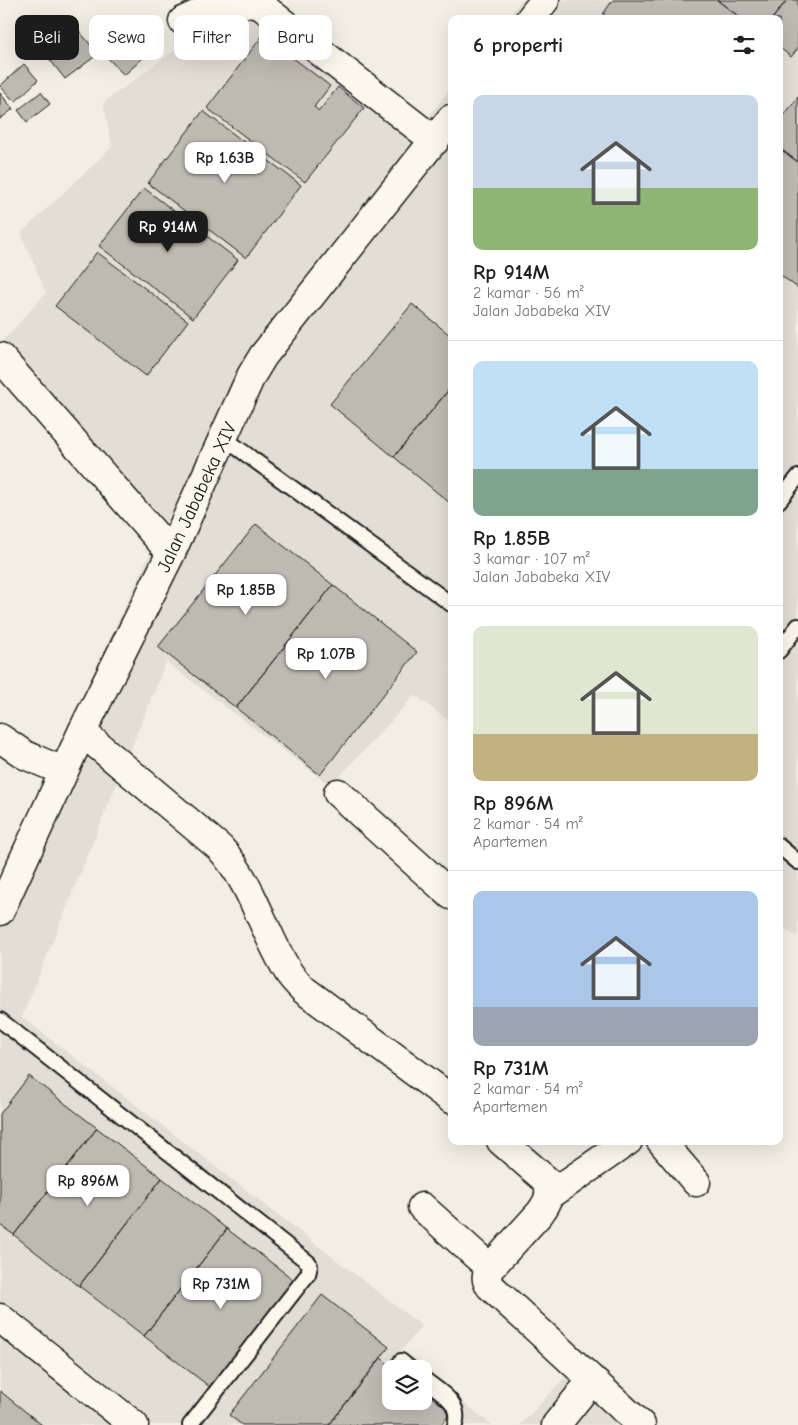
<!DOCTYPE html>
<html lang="id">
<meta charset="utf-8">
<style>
body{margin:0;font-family:"Comic Neue",sans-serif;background:#f2f2f2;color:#202124;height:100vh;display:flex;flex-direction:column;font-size:19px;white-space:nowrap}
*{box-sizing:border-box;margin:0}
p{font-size:16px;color:#757577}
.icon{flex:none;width:28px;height:28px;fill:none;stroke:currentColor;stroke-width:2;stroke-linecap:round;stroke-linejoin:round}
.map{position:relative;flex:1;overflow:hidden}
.drawer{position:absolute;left:448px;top:15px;width:335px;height:1130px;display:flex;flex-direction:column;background:#fff;border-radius:10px;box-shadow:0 5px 20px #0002}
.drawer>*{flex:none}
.hud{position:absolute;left:15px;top:15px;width:358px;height:45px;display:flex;gap:10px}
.controls{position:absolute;left:382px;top:1360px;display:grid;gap:10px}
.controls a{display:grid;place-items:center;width:50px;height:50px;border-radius:10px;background:#fff;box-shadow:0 5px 20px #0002;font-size:25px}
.price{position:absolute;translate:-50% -42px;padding:0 11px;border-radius:10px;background:#fff;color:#222;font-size:16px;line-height:32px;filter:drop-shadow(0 1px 2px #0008)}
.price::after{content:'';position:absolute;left:50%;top:30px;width:15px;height:11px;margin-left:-8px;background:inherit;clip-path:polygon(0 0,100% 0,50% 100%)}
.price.on{background:#1c1c1c;color:#fff}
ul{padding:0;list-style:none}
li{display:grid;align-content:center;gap:10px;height:265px;padding:0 25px}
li+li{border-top:1px solid #e0e0e0}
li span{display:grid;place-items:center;height:155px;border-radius:10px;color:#555}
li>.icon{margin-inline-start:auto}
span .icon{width:90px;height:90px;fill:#fffc;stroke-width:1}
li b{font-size:21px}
h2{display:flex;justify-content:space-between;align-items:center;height:60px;padding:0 25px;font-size:21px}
.pill{padding:0 18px;border-radius:10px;background:#fff;box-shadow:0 5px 20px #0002;font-size:18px;line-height:45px}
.pill.on{background:#1c1c1c;color:#fff}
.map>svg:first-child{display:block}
.built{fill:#e2ded5}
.building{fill:#bdbab1;stroke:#1c1c1c}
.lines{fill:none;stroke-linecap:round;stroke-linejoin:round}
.service-casing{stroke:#1c1c1c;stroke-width:18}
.minor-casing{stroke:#1c1c1c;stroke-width:31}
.service{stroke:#fbf7ec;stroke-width:14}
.minor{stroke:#fbf7ec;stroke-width:28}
.labels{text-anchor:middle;stroke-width:5;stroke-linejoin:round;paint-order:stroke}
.street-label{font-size:19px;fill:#1c1c1c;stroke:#fbf7ec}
</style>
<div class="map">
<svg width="798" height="1425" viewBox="0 0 798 1425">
<rect width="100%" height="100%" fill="#f2eee4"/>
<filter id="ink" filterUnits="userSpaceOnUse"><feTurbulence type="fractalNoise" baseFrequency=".02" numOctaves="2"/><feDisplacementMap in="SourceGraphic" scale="10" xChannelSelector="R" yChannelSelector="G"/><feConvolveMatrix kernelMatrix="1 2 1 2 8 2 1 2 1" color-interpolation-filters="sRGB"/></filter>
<g filter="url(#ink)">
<!-- built -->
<path class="built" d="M522 0H798V937L779 925V19H507Z
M237 4 414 134 451 88V723L415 695 331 786 166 662 22 1017 422 1326 399 1353 420 1369H391V1401H424V1372L492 1425H0V872L162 528 0 344 46 293 21 233 112 147 103 103Z
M569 1373 626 1425H520Z"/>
<!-- building -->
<path class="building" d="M613 0H717L742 19H610L603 14Z
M717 0H787L772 19H742Z
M787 0H798V48L791 57 779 47V19H772Z
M76 27 98 54 65 79 44 52Z
M119 34 142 59 124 75 101 51Z
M263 35 330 86 314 107 319 111 338 87 364 108 305 182 207 108Z
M24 64 38 80 15 102 0 86Z
M41 92 50 104 27 122 18 110Z
M0 93 13 109 0 119Z
M798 97V162L779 148V122Z
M203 111 301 185 246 258 148 183Z
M779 148 798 162V288L779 274Z
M144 188 238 260 193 318 99 246Z
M97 252 188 321 146 376 55 306Z
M412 304 451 336V387L394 457 330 404Z
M451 387V504L394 457Z
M256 524 333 585 236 708 158 647Z
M333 585 417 652 320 775 236 708Z
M29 1076 97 1128 14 1235 0 1225V1114Z
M97 1128 162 1178 79 1286 14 1235Z
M162 1178 227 1229 144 1336 79 1286Z
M227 1229 298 1283 215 1391 144 1336Z
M322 1295 389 1347 329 1425H242L229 1415Z
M381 1358 395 1369H391V1401H424V1391L451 1412 441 1425H329Z
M0 1391 42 1425H0Z"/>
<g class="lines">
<defs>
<path id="service" d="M224 438 451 604
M779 501 798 477
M779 651 798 626
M779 846 798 862
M0 1020 309 1263 310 1266 308 1274 190 1425
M401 1361 411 1369
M424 1379C440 1392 462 1402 455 1425"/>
<path id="minor" d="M530 19 545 0
M183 21 228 0 260 5 435 141
M0 357 171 553
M82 732 220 848C253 884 263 932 289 973 293 979 299 985 304 990L451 1099
M0 738 25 755 63 771
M338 793 451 895
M0 911 82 732 171 553 251 376 263 356 451 119
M501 1141 546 1180C553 1193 548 1202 540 1213L490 1268C486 1275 485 1279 490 1286L641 1425
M661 1141 696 1182
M550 1195 628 1141
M422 1207 490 1268
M0 1318 134 1425
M556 1425 592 1380"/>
</defs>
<!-- service casing -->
<use href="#service" class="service-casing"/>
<!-- minor casing -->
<use href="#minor" class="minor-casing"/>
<!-- service -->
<use href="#service" class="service"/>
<!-- minor -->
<use href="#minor" class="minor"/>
</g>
</g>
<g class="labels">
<!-- street labels -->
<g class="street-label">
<text transform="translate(196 497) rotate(-65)" y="7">Jalan Jababeka XIV</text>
</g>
</g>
</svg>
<div class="controls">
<a><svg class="icon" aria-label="layers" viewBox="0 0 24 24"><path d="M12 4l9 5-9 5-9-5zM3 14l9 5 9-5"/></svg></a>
</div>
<b class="price" style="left:225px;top:184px">Rp 1.63B</b>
<b class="price on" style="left:168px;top:253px">Rp 914M</b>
<b class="price" style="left:246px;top:616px">Rp 1.85B</b>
<b class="price" style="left:326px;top:680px">Rp 1.07B</b>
<b class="price" style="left:88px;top:1207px">Rp 896M</b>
<b class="price" style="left:221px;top:1310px">Rp 731M</b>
<div class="hud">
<a class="pill on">Beli</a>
<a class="pill">Sewa</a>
<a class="pill">Filter</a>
<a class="pill">Baru</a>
</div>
<section class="drawer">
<h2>6 properti<svg class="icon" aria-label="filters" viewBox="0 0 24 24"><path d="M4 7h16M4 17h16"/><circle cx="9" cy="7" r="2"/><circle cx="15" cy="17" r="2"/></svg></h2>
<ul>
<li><span style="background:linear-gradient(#c9d6e8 60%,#8fb573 0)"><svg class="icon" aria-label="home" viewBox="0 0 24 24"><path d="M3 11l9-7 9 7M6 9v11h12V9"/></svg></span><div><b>Rp 914M</b><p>2 kamar · 56 m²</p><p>Jalan Jababeka XIV</p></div></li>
<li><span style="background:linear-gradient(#bfe0f5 70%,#7fa58c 0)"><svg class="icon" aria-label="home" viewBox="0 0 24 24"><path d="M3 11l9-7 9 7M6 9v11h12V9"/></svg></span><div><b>Rp 1.85B</b><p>3 kamar · 107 m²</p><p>Jalan Jababeka XIV</p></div></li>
<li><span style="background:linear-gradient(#dfe7d0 70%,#c2b280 0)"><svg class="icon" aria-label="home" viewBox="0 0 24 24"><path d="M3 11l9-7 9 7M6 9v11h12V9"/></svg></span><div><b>Rp 896M</b><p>2 kamar · 54 m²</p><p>Apartemen</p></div></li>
<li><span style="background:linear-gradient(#a9c7e8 75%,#9aa5b1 0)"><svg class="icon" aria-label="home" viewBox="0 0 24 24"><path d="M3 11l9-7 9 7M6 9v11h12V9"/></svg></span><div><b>Rp 731M</b><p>2 kamar · 54 m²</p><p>Apartemen</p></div></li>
</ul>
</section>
</div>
